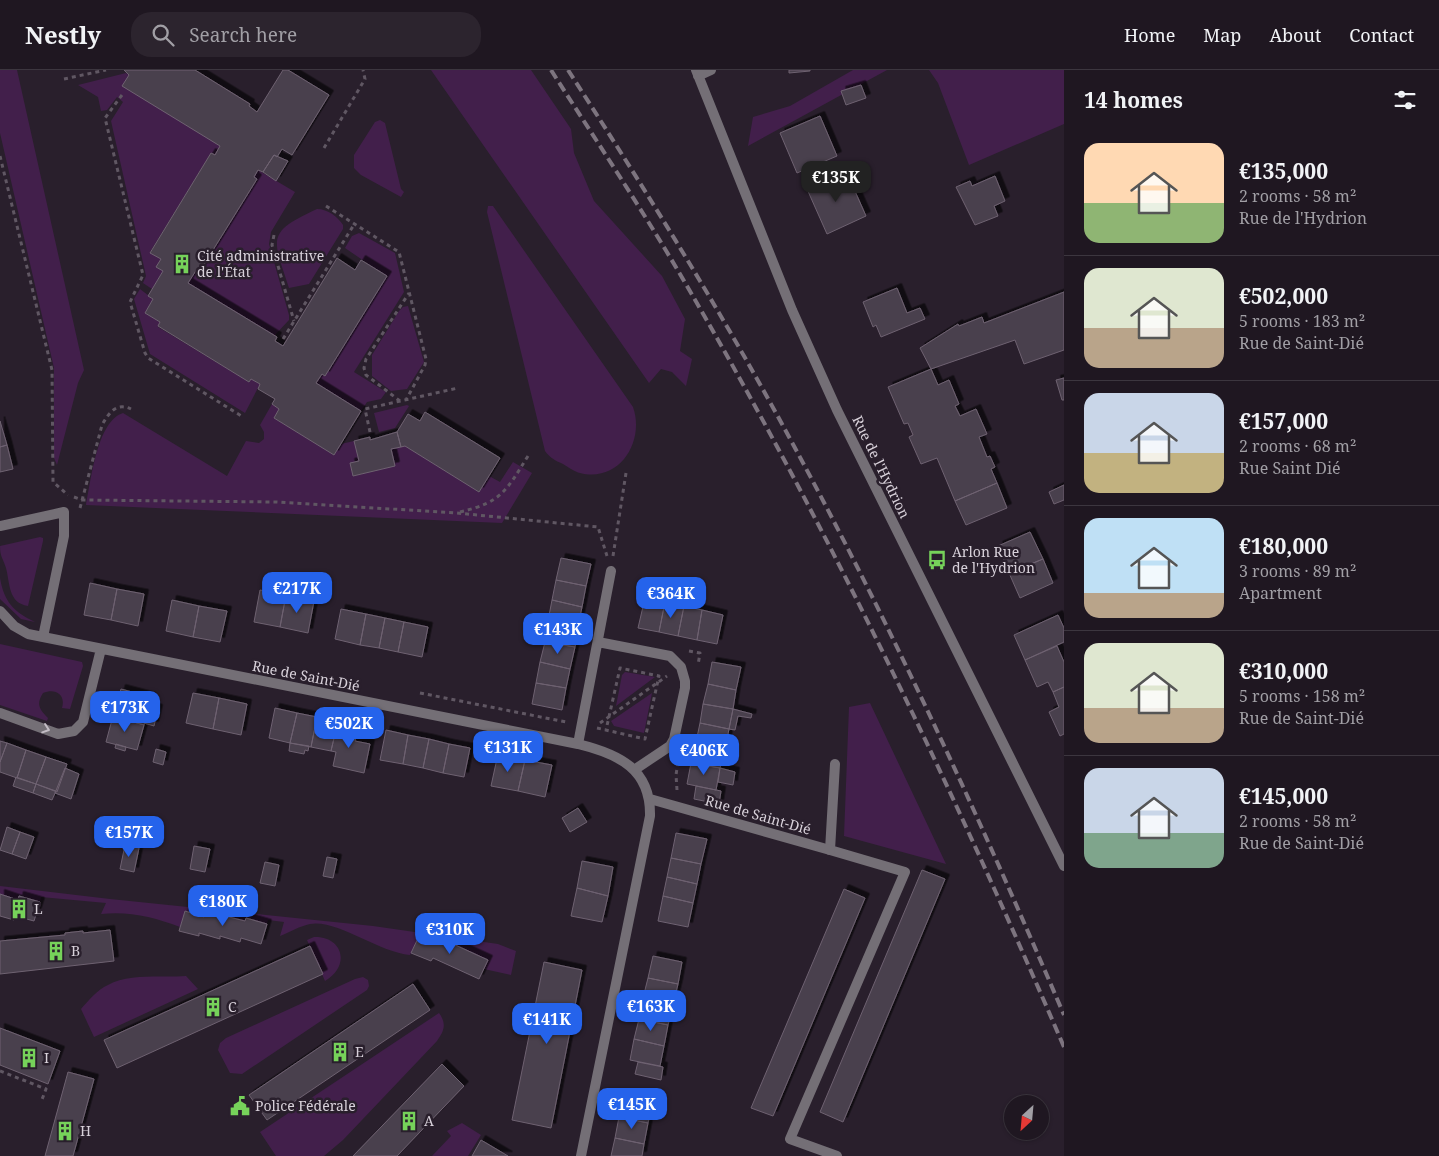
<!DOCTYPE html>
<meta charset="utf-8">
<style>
body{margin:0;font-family:"Noto Serif",serif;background:#2c242e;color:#f1f3f6;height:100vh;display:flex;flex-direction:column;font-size:19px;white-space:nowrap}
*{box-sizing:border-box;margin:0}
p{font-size:16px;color:#a19fa5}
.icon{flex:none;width:28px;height:28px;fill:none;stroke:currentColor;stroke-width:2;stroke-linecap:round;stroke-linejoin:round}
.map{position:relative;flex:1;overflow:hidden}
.details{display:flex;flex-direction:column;background:#1f1721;width:375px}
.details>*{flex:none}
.needle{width:32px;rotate:206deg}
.buttons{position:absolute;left:1004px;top:1025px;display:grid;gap:10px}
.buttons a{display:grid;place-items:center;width:45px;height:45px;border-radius:50%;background:#1f1721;box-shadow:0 1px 4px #0004,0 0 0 1px #3c363f;font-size:25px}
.price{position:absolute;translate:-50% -42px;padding:0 11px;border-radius:10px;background:#2563eb;color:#fff;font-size:16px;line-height:32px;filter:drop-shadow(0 1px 2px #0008)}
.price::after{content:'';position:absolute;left:50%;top:30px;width:15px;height:11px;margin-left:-8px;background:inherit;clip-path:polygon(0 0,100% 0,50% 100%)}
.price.selected{background:#222;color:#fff}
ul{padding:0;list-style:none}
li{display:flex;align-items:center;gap:15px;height:125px;padding:0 20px}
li+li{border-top:1px solid #3c363f}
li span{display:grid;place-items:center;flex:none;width:140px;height:100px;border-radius:15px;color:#555}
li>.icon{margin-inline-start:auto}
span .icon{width:60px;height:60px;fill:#fffc;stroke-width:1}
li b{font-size:21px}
h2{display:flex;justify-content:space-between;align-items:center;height:60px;padding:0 20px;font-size:21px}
header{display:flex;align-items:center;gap:30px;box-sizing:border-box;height:70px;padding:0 25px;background:#1f1721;border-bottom:1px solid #3c363f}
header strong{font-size:24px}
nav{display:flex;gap:28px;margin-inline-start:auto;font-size:18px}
.search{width:350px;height:45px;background:#2c242e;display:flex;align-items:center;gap:12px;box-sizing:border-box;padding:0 18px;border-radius:20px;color:#a19fa5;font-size:19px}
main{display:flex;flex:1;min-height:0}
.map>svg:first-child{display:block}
.green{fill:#421f4b}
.building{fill:#4a3f4d;stroke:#6e6271;filter:url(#shadow)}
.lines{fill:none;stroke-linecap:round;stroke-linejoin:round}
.path{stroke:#605763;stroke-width:3;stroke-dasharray:4 4;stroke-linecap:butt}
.service{stroke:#746f76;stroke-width:10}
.minor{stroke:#746f76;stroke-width:10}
.rail{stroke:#7d747f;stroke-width:4;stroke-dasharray:10 5;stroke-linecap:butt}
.oneway{stroke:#c4bdc6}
.labels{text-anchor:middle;stroke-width:5;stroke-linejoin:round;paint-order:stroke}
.poi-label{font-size:14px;fill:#d8d1da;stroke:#291f2c;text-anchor:start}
.street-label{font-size:14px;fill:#d8d1da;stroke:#291f2c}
</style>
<header>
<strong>Nestly</strong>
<div class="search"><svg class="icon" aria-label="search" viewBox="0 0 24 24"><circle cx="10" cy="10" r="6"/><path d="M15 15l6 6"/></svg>Search here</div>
<nav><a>Home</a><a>Map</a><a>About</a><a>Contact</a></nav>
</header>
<main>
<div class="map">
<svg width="1064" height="1086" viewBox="0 0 1064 1086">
<defs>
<filter id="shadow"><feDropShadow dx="4.5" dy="-4.5" stdDeviation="0" flood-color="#0009"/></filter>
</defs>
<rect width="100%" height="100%" fill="#291f2c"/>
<!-- green -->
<path class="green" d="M0 0H17L84 300 78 313 57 395 54 388V298L0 63Z
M431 0H531L571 59 574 83 594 131 662 206 685 249 680 281 692 289 686 316 672 302 661 299 649 313Z
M853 0H887L748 76 753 47 790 36Z
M929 0H1064V54L969 95 938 13Z
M126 3 220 76 215 85 211 83 150 182 161 189 163 201 152 219 143 213 146 206 111 51 123 32 117 27 107 40 101 41 98 27 78 15Z
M380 50 385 53 401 119 404 122 401 127 361 105 354 98V85L375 52Z
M258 100 295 122 271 162 269 174 289 245V250L274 266 188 213 197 199 201 201 256 110 254 107Z
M488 136H493L633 337C645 371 620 413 580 403 575 402 568 397 563 394 556 391 550 388 545 381L487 142Z
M317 139C328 139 338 147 343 155V159L309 214 289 218C273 168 265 163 317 139Z
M359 163 395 183 404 222 354 302 386 322 381 329 367 332 361 341 316 313 322 304 325 306 386 206 345 178 352 166Z
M140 219 153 229 145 243 160 252 158 257 249 312 251 309 260 314 245 343 150 284 134 229Z
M408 236 424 292 407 319 391 321 372 306V285L399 241 403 237Z
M272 334 279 339 274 348 334 385 341 374 354 371 359 391 353 406 394 396 391 379 405 376 479 422 489 406 500 412 513 392 532 403 502 453 86 435C91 411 97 351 123 343L227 406 246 371 259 373 264 369V362L260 355Z
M407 335 409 336 395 358 379 362 374 343Z
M40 467 43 468V471L28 536C8 533 10 513 6 498 3 488 0 487 0 476Z
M0 508C4 532 14 542 35 552L21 549 0 529Z
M0 574 82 592 83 596 70 639 62 638C66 624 55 618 43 623 36 634 39 639 48 648L47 651 0 635Z
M625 602 655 607 616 636 622 605Z
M652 623 644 663 614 656 611 651Z
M870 633 946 794 844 766 849 637Z
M0 816 110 829 373 856 498 874 516 881 511 905 484 899 488 890 441 869 439 872 420 864 410 885C378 882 337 849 310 854 300 856 290 862 280 866L284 852 268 850 267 854 246 848 245 851 225 846 224 849 185 841 180 857C154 847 129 841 101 844L106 833 41 827 40 832 20 826 18 830 0 824Z
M314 867C343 866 351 896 325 911L307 870Z
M186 906 198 919 94 967 81 939C89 930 97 920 108 915 129 903 163 908 186 906Z
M363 907 368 910 369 916 367 920 242 1004 230 1003 218 980 220 973 226 968 355 909Z
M439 943C447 954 444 961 437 971L343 1070 324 1086H276L260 1062Z
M462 1053 481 1065 468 1086H432L451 1066 447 1061Z"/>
<!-- building -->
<path class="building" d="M124 0H195L250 34 249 36 257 42 283 0H288L329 25 292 85 282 79 277 87 274 85 263 102 258 100 254 107 257 109 200 201 197 199 188 213 277 267 275 271 283 276 337 188 355 200 361 190 387 206 325 306 322 304 316 313 361 341 334 385 274 348 279 339 272 334 275 329 258 319 260 314 251 309 249 312 158 256 160 252 145 243 153 229 148 226 163 201 156 197 161 189 150 183 211 83 215 85 220 76 122 16 129 5Z
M789 0H810V1L789 3Z
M861 15 866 28 846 35 841 21Z
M820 46 837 86 797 103 780 63Z
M274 85 288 91 276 111 263 102Z
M846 101 866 146 827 164 807 119Z
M995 106 1005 131 994 136 998 146 975 155 956 117 970 111 972 116Z
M897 218 907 243 920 238 925 249 881 267 876 255 873 257 863 232Z
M1064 222V280L1024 294 1015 270 931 299 920 278 958 254 959 256 982 247 984 253Z
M931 299 938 315 949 310 959 334 955 336 960 346 976 339 987 364 979 367 987 387 990 386 995 397 991 399 997 413 955 431 937 388 921 394 909 367 913 365 908 353 904 354 888 317Z
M1064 308V330H1062L1056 310Z
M425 342 500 388 479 422 405 376 401 377 397 362 408 344 420 351Z
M0 351 7 375 0 377Z
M397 362 401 377 391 379 395 396 353 406 350 393 359 391 354 371 370 367V370Z
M7 375 13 399 0 402V377Z
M997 413 1007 438 966 455 955 431Z
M1064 415V430L1054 434 1049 422Z
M1030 462 1043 489 1009 503 998 476Z
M561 488 591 494 586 516 556 510Z
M1043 489 1053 513 1020 528 1009 503Z
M556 510 586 516 582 537 552 530Z
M90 513 117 519 111 550 84 545Z
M117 519 144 524 138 556 111 550Z
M260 520 286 525 280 557 254 552Z
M286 525 314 531 308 563 280 557Z
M645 528 665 532 659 562 638 558Z
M172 530 199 536 193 567 166 561Z
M552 530 582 537 578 556 548 551Z
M665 532 684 536 678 566 659 562Z
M199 536 227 541 220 572 193 567Z
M684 536 702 540 697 570 678 566Z
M341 539 366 544 360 575 335 569Z
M702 540 723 545 717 574 697 570Z
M366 544 385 548 379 578 360 575Z
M1058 545 1064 558V572L1025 590 1014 565Z
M385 548 404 552 398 582 379 578Z
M549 551 579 556 575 577 545 572Z
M404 552 428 557 422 587 398 582Z
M545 572 575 577 570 599 540 592Z
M1057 576 1064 592V617L1053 622 1048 612 1037 617 1025 590Z
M540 592 570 599 566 618 536 613Z
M712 592 741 597 736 620 708 614Z
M536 613 566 618 562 640 532 634Z
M708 614 736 620 733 639 703 634Z
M1064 617V664L1060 666 1049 642 1059 637 1053 622Z
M121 619 151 627 144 655 113 646Z
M193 623 219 628 213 659 186 653Z
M219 628 247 634 241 665 213 659Z
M703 634 733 639 729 659 700 653Z
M149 637 158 639 154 656 144 653Z
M275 638 297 643 290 673 269 668Z
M733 639 752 644 751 648 738 646 735 660 729 659Z
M297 643 317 647 311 677 290 673Z
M113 646 144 655 137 680 106 672Z
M317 647 338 651 331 681 311 677Z
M338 651 359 656 355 671 370 674 364 703 333 696 336 682 331 681Z
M700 653 729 659 725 679 696 672Z
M386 660 408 665 403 694 380 690Z
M408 665 429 669 423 698 403 694Z
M429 669 449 674 443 703 423 698Z
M0 671 7 673 0 692Z
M696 672 725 679 720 698 691 693Z
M7 673 26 680 17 708 0 702V692Z
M290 673 309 676 308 681 305 680 304 684 289 681Z
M116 674 126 677 125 681 115 678Z
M449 674 470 678 464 707 443 703Z
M156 679 166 682 163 695 153 692Z
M26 680 46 687 36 714 17 708Z
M498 684 525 690 518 721 491 716Z
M46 687 67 694 57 722 36 714Z
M525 690 552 695 545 727 518 721Z
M691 693 720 698 716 720 687 714Z
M65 698 79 704 71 729 55 723Z
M720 698 735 702 733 715 718 712Z
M16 707 36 714 33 723 13 716Z
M36 714 56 721 52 730 33 723Z
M696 716 721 721 719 734 694 729Z
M578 738 587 752 570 762 562 748Z
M7 757 20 762 12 784 0 780Z
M20 762 34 767 26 789 12 784Z
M676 763 707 769 701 794 671 788Z
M125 775 139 778 134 802 120 799Z
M194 776 210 779 205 802 190 799Z
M327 787 337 789 333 808 323 806Z
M671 788 701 794 697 814 667 807Z
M582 791 613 797 608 826 577 818Z
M265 792 279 795 275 816 260 813Z
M922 800 945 809 843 1052 820 1042Z
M667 807 697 814 693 833 663 826Z
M577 818 608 826 602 852 571 846Z
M844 819 865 828 773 1046 751 1038Z
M0 824 18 830 19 826 40 832 34 851 15 846 14 850 0 846Z
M663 826 693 833 688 857 658 851Z
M185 841 204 847 205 843 224 849 225 846 245 851 246 848 267 854 261 874 241 868 240 872 220 866V869L199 863V866L179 861Z
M110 860 114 891 0 904V871L65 865V863L83 861V863Z
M420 864 439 872 440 868 488 890 479 909 433 888 431 891 411 883Z
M310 876 323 904 117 998 104 970Z
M653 886 682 892 678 914 648 908Z
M544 892 582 900 551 1058 512 1050Z
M648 908 678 914 673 935 643 928Z
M413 914 430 940 267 1050 249 1025Z
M643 928 673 935 668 955 639 949Z
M639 949 668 955 664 976 634 969Z
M0 958 60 981 48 1014 0 995Z
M634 969 664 976 660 996 630 990Z
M638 992 663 997 661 1010 635 1004Z
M442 994 464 1016 397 1086H353Z
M68 1002 94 1009 73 1086H45Z
M623 1025 653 1031 648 1053 619 1047Z
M619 1047 648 1053 644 1074 615 1068Z
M615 1068 644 1074 642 1086H611Z
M481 1070 508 1086H472Z"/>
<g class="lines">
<!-- path -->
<path class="path" d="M64 9 106 0
M122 25 105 48 143 205 130 232 145 283 148 288 243 347
M324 78 365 9 363 0
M0 86 52 300 53 412 68 425
M326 136 399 182 426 289 425 295 406 330
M274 165 272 175 294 251
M283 269 355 153
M400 331 366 305 364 298 366 289 409 223
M370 362 365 339 458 318
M74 427 82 430 276 432 457 443 598 457 607 486
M80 438 102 355C109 343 116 332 131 339
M460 442C502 432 506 421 528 386
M613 486 626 403
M689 581 700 583 698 595
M420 623 566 652
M600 653 667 606
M597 658 645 669 659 606 620 598 606 660
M677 720 676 705 678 692
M0 1001 46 1019 41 1032"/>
<!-- service -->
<path class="service" d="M835 694 830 780 905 802 790 1069 837 1086"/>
<!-- minor -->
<path class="minor" d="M696 0 792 240 837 340 1064 796
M698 6 711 0
M0 456 64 442V466L43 567
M0 541 14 556 28 564 578 674C619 684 651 699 650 746L581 1086
M598 572 670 586 681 597 685 611V618L674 669 670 676 634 700
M0 643 58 664 74 661 83 652 101 579
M578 674 611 501
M650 729 830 780"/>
<!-- rail -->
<path class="rail" d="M551 0C597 72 644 142 687 216 830 461 952 717 1064 977
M568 0C643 116 716 233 782 354 887 546 978 744 1064 945"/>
</g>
<!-- one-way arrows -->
<defs><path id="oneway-chevron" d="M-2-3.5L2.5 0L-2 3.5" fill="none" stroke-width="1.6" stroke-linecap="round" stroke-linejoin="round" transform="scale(1.25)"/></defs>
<use class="oneway" href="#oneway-chevron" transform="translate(46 659) rotate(19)"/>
<!-- icons -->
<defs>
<symbol id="building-bare" viewBox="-9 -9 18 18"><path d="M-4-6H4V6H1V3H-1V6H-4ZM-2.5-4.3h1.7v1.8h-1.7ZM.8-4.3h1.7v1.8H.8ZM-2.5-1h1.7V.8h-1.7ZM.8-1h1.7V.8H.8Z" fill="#76d25a" stroke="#291f2c" stroke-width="2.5" paint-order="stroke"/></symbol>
<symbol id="bus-bare" viewBox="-9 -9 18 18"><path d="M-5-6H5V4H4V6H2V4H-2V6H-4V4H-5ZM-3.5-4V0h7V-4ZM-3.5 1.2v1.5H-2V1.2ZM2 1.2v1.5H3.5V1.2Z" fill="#76d25a" stroke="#291f2c" stroke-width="2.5" paint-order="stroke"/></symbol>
<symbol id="civic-bare" viewBox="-9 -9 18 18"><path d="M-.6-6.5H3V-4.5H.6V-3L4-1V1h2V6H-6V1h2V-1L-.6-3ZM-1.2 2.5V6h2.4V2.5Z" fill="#76d25a" stroke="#291f2c" stroke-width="2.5" paint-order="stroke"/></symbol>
</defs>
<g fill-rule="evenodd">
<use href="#building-bare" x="168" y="180" width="28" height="28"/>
<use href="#bus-bare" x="923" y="476" width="28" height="28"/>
<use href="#building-bare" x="5" y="825" width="28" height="28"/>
<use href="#building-bare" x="42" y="867" width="28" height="28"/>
<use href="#building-bare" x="199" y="923" width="28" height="28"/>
<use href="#building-bare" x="326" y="968" width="28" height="28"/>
<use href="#building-bare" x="15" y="974" width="28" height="28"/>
<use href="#civic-bare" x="226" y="1022" width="28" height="28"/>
<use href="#building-bare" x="395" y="1037" width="28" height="28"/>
<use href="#building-bare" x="51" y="1047" width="28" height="28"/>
</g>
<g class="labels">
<!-- poi labels -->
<g class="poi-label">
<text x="197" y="191">Cité administrative<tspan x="197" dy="16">de l'État</tspan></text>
<text x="952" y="487">Arlon Rue<tspan x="952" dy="16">de l'Hydrion</tspan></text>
<text x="34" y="844">L</text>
<text x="71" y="886">B</text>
<text x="228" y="942">C</text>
<text x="355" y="987">E</text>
<text x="44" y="993">I</text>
<text x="255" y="1041">Police Fédérale</text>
<text x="424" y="1056">A</text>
<text x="80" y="1066">H</text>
</g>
<!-- street labels -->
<g class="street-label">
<text transform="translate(881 397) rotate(64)" y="5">Rue de l'Hydrion</text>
<text transform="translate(306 606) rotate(11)" y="5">Rue de Saint-Dié</text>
<text transform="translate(758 745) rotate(16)" y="5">Rue de Saint-Dié</text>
</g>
</g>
</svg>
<div class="buttons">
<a><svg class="needle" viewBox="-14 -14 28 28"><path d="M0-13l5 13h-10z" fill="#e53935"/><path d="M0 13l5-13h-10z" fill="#a19fa5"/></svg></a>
</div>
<b class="price selected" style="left:836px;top:133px">€135K</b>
<b class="price" style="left:297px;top:544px">€217K</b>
<b class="price" style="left:671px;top:549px">€364K</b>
<b class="price" style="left:558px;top:585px">€143K</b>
<b class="price" style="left:125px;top:663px">€173K</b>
<b class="price" style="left:349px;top:679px">€502K</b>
<b class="price" style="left:508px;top:703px">€131K</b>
<b class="price" style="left:704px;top:706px">€406K</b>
<b class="price" style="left:129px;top:788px">€157K</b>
<b class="price" style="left:223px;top:857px">€180K</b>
<b class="price" style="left:450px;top:885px">€310K</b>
<b class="price" style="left:651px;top:962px">€163K</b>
<b class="price" style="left:547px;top:975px">€141K</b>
<b class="price" style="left:632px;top:1060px">€145K</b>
</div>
<section class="details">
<h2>14 homes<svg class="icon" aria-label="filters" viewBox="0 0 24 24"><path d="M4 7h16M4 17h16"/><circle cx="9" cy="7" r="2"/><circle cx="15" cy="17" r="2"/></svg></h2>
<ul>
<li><span style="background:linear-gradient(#ffd9b3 60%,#8fb573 0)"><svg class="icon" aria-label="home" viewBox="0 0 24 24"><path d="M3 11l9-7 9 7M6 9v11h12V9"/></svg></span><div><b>€135,000</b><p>2 rooms · 58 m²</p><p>Rue de l'Hydrion</p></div></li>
<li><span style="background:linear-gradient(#dfe7d0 60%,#b9a48a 0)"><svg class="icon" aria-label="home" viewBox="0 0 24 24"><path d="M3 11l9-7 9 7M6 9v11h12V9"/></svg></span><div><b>€502,000</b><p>5 rooms · 183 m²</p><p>Rue de Saint-Dié</p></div></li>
<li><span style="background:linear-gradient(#c9d6e8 60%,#c2b280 0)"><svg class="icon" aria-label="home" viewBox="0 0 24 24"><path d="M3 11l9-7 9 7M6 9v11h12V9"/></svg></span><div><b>€157,000</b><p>2 rooms · 68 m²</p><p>Rue Saint Dié</p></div></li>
<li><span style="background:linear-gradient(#bfe0f5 75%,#b9a48a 0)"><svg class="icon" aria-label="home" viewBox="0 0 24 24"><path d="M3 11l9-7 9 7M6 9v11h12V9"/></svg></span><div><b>€180,000</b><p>3 rooms · 89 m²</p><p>Apartment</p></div></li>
<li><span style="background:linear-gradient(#dfe7d0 65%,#b9a48a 0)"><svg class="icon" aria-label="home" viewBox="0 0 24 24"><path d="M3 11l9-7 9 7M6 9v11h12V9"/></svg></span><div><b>€310,000</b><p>5 rooms · 158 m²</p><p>Rue de Saint-Dié</p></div></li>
<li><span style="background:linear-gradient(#c9d6e8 65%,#7fa58c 0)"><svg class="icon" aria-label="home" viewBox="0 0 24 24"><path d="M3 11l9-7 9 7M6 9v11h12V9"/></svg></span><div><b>€145,000</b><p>2 rooms · 58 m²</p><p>Rue de Saint-Dié</p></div></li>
</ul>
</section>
</main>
